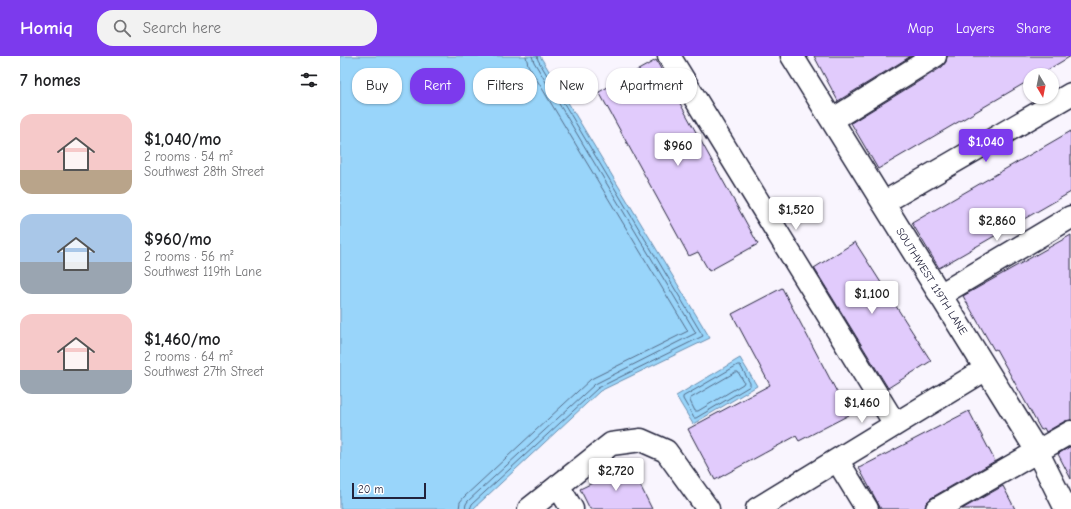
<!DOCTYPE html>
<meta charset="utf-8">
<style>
body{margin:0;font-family:"Comic Neue",sans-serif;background:#f2f2f2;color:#202124;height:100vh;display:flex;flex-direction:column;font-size:15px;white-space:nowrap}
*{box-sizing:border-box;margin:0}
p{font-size:13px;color:#757577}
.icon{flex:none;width:22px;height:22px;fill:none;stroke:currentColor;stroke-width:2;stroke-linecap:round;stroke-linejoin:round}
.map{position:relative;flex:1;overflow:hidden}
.sheet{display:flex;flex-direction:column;background:#fff;width:340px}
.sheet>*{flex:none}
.top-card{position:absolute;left:12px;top:12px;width:380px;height:36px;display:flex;gap:8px}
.needle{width:26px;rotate:170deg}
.fabs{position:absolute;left:683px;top:12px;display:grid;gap:8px}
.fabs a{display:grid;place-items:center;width:36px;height:36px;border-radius:50%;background:#fff;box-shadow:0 1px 3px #0004;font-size:20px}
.scale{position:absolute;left:12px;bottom:10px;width:74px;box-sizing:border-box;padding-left:4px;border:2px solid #22223b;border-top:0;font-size:11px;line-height:14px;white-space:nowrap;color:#22223b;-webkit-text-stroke:3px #fff;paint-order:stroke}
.price{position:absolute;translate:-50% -34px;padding:0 9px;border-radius:4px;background:#fff;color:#222;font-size:13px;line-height:26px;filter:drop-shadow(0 1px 2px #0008)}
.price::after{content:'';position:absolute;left:50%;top:24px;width:12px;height:9px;margin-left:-6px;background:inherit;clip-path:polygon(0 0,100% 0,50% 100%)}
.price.on{background:#7c3aed;color:#fff}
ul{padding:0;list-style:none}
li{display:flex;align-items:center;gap:12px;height:100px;padding:0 20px}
li span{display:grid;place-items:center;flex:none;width:112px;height:80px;border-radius:12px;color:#555}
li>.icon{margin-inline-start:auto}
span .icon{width:48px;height:48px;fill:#fffc;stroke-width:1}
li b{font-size:17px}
h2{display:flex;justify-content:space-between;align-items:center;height:48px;padding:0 20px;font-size:17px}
.pill{padding:0 14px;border-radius:16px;background:#fff;box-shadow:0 1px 3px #0004;font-size:14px;line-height:36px}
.pill.on{background:#7c3aed;color:#fff}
header{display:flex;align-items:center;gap:24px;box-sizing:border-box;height:56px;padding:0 20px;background:#7c3aed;color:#fff}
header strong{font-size:19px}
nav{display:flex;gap:22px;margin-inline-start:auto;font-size:14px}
.search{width:280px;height:36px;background:#f2f2f2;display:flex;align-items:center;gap:10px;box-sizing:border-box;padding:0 14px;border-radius:16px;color:#757577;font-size:15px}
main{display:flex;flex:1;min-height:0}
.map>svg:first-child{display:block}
.water{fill:#99d5fa;stroke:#698dae}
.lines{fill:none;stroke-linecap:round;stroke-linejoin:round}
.shore{stroke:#526a87;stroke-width:1}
.building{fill:#e1cbfc;stroke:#22223b}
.street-casing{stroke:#22223b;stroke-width:25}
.street{stroke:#fff;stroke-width:22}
.labels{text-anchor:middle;stroke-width:3;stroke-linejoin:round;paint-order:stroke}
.street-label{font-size:11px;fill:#22223b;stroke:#fff}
</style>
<header>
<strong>Homiq</strong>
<div class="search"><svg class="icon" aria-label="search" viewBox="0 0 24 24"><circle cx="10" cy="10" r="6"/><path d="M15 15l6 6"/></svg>Search here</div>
<nav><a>Map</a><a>Layers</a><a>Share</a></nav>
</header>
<main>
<section class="sheet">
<h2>7 homes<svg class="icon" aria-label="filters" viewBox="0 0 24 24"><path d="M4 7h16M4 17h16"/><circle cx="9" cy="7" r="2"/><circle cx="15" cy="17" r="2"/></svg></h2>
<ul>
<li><span style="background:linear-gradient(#f6c9c9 70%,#b9a48a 0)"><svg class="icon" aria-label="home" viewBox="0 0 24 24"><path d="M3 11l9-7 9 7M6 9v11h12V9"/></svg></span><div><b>$1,040/mo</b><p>2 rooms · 54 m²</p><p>Southwest 28th Street</p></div></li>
<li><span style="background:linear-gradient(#a9c7e8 60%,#9aa5b1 0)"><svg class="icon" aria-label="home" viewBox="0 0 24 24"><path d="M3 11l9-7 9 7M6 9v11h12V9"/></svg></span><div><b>$960/mo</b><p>2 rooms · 56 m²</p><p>Southwest 119th Lane</p></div></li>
<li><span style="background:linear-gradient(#f6c9c9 70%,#9aa5b1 0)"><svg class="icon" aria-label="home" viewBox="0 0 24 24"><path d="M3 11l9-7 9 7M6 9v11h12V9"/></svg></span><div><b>$1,460/mo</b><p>2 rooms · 64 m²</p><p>Southwest 27th Street</p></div></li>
</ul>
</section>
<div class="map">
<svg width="731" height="453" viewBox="0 0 731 453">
<rect width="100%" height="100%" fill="#f9f5fe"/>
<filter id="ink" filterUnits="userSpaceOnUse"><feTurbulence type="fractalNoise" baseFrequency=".025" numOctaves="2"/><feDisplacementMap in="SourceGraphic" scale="8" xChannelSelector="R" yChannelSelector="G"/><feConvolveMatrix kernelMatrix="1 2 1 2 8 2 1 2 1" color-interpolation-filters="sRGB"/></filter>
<g filter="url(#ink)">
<!-- water -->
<path class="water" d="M0 0H200L370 282 260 335 133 453H0Z
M400 302 417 330 353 368 336 340Z"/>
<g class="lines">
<!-- shore -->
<path class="shore" d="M398 309H400L410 327V330L356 362H354L343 343V341Z
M396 316H398L404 326 403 328 358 355H355L350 345V343Z
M119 453 120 446 124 441 251 323 348 275 188 9 186 0
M125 453 126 448 128 445 255 328 356 277 194 6 192 0
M130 453 132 448 258 332 363 280 198 4 197 0"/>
</g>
<!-- building -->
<path class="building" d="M474 0H571L498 45Z
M607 0H731L699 19H690V24L538 113 511 67 602 11 606 6Z
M316 4 418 188 369 215 358 196 349 200 259 36Z
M731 75V136L599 212 572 167Z
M731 179V364L725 365 706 376 704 372 701 374 656 293 654 294 623 240Z
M515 186 591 305 548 332 474 212Z
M442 232 509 359 459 385 456 380 375 424 348 373 430 329 392 258Z
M629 355 655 405 591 442 586 447 585 453H541L519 412Z
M731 390V423L718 398Z
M290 409 312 453H250L240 433Z
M663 430 675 453H622Z"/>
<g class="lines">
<defs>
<path id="street" d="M329 0 555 368
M452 0 697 395 726 453
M492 64 595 0
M543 147 731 38
M600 239 731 161
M497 404 527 453
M218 430 232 453
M189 453 271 388 301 384 326 395 368 453
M417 453 646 313
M597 453 731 376"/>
</defs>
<!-- street casing -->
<use href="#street" class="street-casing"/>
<!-- street -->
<use href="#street" class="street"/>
</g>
</g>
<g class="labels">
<!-- street labels -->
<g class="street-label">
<text transform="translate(592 225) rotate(58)" y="4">SOUTHWEST 119TH LANE</text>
</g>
</g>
</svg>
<div class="fabs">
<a><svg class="needle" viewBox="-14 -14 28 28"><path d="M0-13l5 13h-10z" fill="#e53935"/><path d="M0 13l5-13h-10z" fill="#757577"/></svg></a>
</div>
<div class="scale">20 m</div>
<b class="price on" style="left:646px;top:107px">$1,040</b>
<b class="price" style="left:338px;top:111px">$960</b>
<b class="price" style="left:456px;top:175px">$1,520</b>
<b class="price" style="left:657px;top:186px">$2,860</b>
<b class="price" style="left:532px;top:259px">$1,100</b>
<b class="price" style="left:522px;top:368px">$1,460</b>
<b class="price" style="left:276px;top:436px">$2,720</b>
<div class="top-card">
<a class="pill">Buy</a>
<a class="pill on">Rent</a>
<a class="pill">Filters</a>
<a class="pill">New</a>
<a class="pill">Apartment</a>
</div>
</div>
</main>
